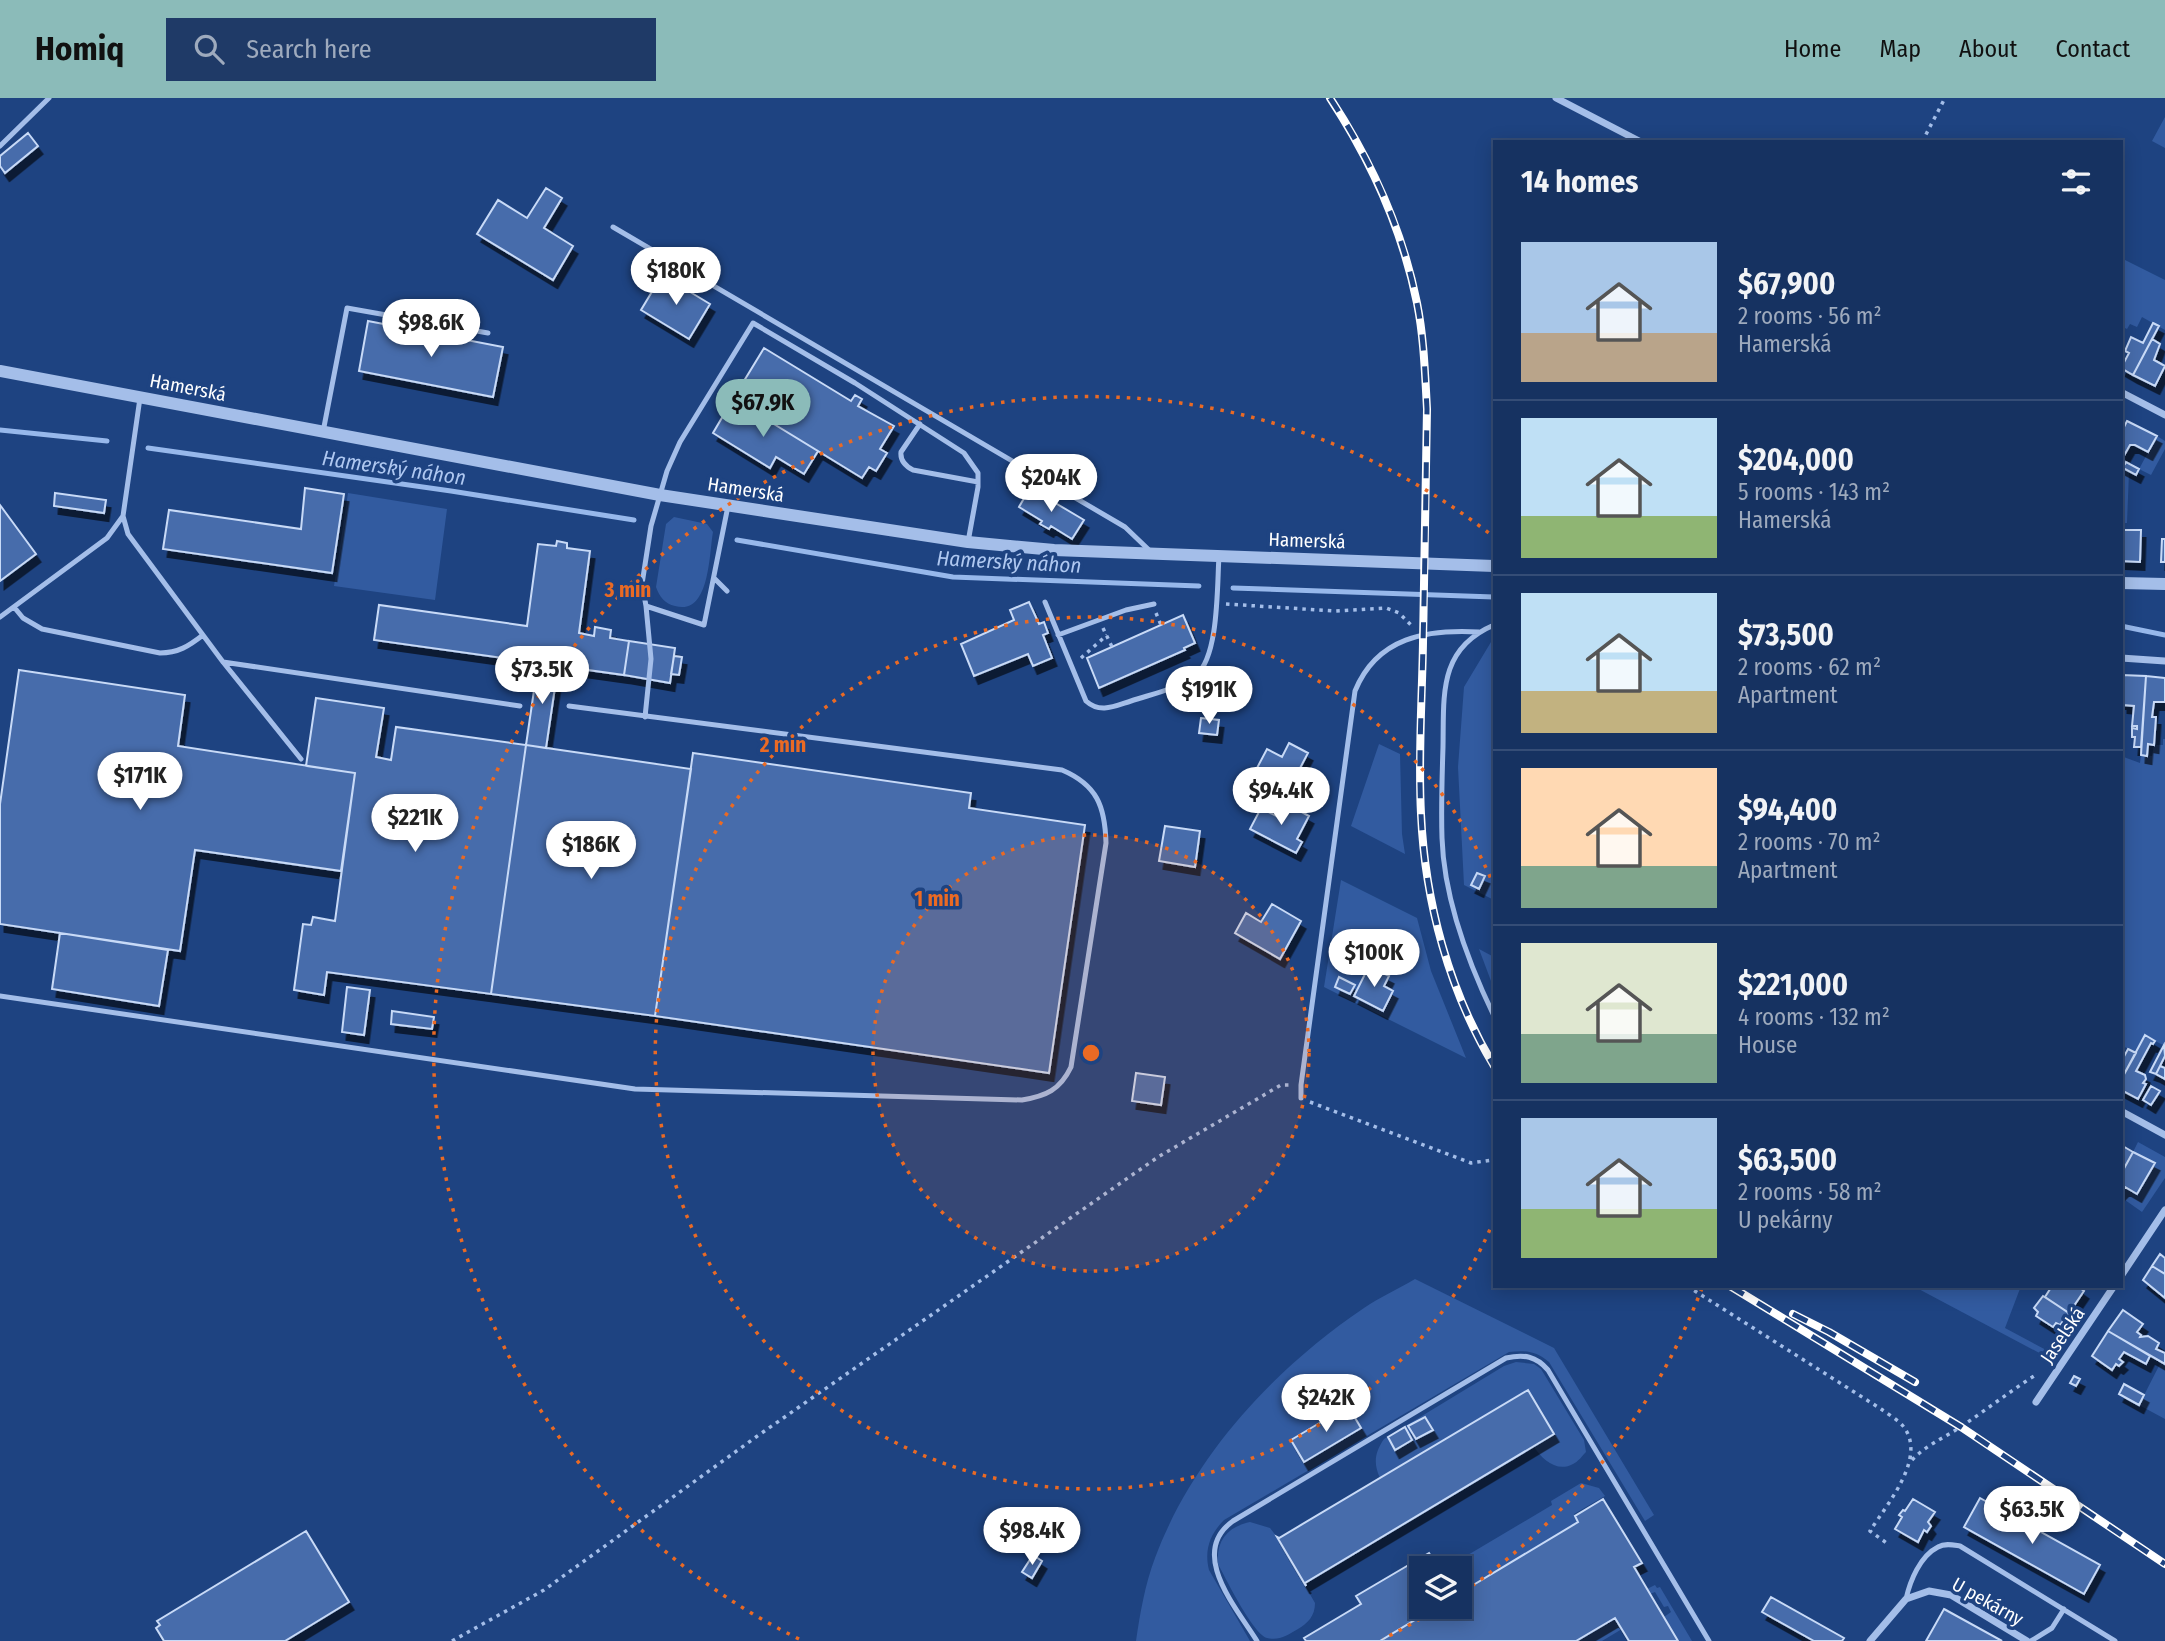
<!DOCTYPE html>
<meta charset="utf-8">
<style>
body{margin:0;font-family:"Fira Sans Condensed",sans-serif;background:#1f3a67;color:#f1f3f6;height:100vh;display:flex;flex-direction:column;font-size:26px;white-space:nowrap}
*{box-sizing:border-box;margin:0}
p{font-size:23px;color:#9eaabd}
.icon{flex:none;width:38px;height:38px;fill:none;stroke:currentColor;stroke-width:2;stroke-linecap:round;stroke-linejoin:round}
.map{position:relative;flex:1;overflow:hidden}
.drawer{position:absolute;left:1493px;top:42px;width:630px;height:1148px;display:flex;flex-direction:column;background:#163261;border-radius:0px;box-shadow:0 4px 18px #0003,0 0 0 2px #354d76}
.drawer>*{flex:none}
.buttons{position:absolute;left:1409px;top:1458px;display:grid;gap:14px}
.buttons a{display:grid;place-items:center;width:63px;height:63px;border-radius:0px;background:#163261;box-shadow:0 4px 18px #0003,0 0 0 2px #354d76;font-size:35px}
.price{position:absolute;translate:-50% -60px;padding:0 16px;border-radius:24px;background:#fff;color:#222;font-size:23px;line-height:46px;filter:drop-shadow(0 2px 4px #0008)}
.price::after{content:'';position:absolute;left:50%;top:42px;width:21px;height:16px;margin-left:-10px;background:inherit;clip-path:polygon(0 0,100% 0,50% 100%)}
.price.selected{background:#8bbbb9;color:#111}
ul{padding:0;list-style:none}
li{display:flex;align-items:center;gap:21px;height:175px;padding:0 28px}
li+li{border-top:2px solid #354d76}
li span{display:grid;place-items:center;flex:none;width:196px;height:140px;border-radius:0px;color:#555}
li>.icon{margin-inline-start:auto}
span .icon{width:84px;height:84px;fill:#fffc;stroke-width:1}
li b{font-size:30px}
h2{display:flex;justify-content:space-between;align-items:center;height:84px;padding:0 28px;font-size:30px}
header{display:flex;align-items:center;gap:42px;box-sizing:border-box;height:98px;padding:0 35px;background:#8bbbb9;color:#111}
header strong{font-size:33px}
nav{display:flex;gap:38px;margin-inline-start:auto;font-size:24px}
.search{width:490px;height:63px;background:#1f3a67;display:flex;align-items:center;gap:18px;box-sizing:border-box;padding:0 24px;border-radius:0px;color:#9eaabd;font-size:26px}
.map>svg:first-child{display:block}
.green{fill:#325ba0}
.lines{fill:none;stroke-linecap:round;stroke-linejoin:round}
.stream{stroke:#97b8eb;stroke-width:5}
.building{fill:#476cab;stroke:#c8daf7;stroke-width:2;filter:url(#shadow)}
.path{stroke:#a4bee9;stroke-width:3.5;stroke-dasharray:3.5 5;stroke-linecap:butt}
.service{stroke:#a4bee9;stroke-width:5}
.minor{stroke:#a4bee9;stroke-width:7}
.tertiary{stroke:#a4bee9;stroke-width:12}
.rail-casing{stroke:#fff;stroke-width:8}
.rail{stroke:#1e4381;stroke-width:5;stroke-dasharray:16;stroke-linecap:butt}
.ring{fill:none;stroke:#ea6a24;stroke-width:3.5;stroke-dasharray:3.5 7}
.labels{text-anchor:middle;stroke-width:7;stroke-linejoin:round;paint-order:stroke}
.street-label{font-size:19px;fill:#fff;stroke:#1e4381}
.water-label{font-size:21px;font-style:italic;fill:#afc8f1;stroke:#1e4381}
.centre{fill:#ea6a24;stroke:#1e4381;stroke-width:3.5}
.ring-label{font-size:21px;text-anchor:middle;font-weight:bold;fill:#ea6a24;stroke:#1e4381;stroke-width:7;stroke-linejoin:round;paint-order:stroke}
</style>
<header>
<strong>Homiq</strong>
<div class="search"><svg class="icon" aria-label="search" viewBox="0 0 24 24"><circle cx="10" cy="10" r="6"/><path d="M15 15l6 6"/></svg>Search here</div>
<nav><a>Home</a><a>Map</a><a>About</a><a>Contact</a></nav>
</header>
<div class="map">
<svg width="2165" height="1543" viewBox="0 0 2165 1543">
<defs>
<filter id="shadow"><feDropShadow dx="4.5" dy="8" stdDeviation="0" flood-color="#0009"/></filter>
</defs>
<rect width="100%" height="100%" fill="#1e4381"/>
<!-- green -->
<path class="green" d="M2165 19V50L2152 43Z
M2121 160 2165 182V232L2142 219 2137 229 2130 226 2127 231 2121 228Z
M2157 338 2165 343V351L2151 377 2139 371Z
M2121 369 2129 374 2127 425H2121Z
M348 395 447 411 435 502 334 488Z
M674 419 707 426 713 434C709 456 710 518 675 508 665 506 659 498 656 489L666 426Z
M1494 539V802L1464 787 1458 669 1464 589Z
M2163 641H2165V948L2145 938 2136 955 2121 947V658L2140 665 2141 657 2152 658 2154 647H2163Z
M1379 646 1400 656 1402 736 1405 756 1351 728Z
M1341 782 1417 820 1431 873 1466 960 1324 889Z
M1479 851 1494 859V891Z
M2138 1044 2165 1059V1080L2142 1114 2125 1102 2121 1107V1093L2125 1089 2137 1096 2154 1066 2133 1054Z
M1415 1181 1554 1250 1654 1417 1645 1423 1549 1264C1536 1253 1525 1252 1509 1254L1224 1422C1210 1436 1204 1452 1209 1472L1250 1543H1136C1140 1516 1145 1486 1155 1460 1193 1358 1275 1270 1364 1210 1380 1199 1398 1191 1415 1181Z
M1913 1188H2021L2005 1230 2048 1253 2045 1258Z
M1516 1264 1534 1266 1541 1271 1584 1342 1586 1354C1583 1357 1578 1364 1573 1366 1557 1375 1542 1361 1534 1349L1554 1336 1528 1292 1380 1380C1373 1365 1375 1354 1384 1341L1504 1268Z
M2161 1264 2165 1266V1321L2139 1307Z
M1581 1385 1599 1390 1605 1398 1574 1416 1578 1424 1466 1491 1460 1481V1470H1453L1451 1467 1552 1407 1551 1403Z
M1250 1424 1270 1430 1277 1439 1315 1505C1315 1518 1308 1525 1298 1531 1288 1537 1279 1543 1267 1540 1253 1536 1226 1481 1218 1466 1216 1443 1227 1429 1250 1424Z
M1655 1487 1657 1490 1660 1489 1692 1543H1678L1664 1519 1671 1514 1668 1508 1664 1509 1655 1494 1650 1496 1647 1491Z
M1615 1520 1622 1531 1602 1543H1576Z"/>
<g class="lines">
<!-- stream -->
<path class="stream" d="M0 332 107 343
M148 350 451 393 634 422
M737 442 953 479 1199 488
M1233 490 1494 499
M2121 528 2165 537"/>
</g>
<!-- building -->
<path class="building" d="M28 35 38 48 5 75 0 68V58Z
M546 90 562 100 544 130 573 148 553 182 477 136 498 102 527 120Z
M662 177 710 206 689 241 641 212Z
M368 223 503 249 493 299 359 273Z
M2153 225 2159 228 2133 277 2121 270 2129 255 2125 253 2131 239 2143 245Z
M2152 241 2160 246 2154 262 2165 268 2155 288 2133 277Z
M764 250 851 303 855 297 862 301 858 308 894 328 880 351 887 355 876 373 869 369 862 380 733 301Z
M733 301 818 353 804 376 776 359 770 370 713 335Z
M2127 323 2157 338 2148 354 2135 347H2130L2121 363V335Z
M2121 364 2125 366 2126 364 2139 371 2136 377 2121 369Z
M305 390 344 396 332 475 163 451 169 412 301 431Z
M1030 390 1084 422 1072 441 1051 428 1049 431 1040 426 1042 423 1019 409Z
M55 395 106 402 104 415 54 408Z
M0 407 36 456 0 483Z
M2121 432H2141L2140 464 2121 463Z
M2162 441H2165V464H2161Z
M557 443 567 445V450L590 453 579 535 594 538 595 529 611 532 610 540 629 543 624 577 374 542 379 507 527 528 538 446 556 448Z
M1029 504 1039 526 1044 524 1048 535 1043 537 1052 560 1033 568 1028 556 974 578 961 546 1014 522 1010 512Z
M1183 517 1195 545 1184 550 1185 552 1099 590 1087 560Z
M629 543 675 550 670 585 624 577Z
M674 558 682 559 679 577 671 576Z
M538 565 558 569 546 650 526 647Z
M19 572 185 597 178 648 355 675 341 773 195 752 180 853 0 826V706Z
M2121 577 2146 578 2141 649H2134L2135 639H2132V630L2137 631V628H2132L2134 608 2123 607V603H2121Z
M2146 578 2165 580V604H2154L2152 619H2156L2154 647 2148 646 2147 658 2141 657Z
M316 600 384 610 376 659 391 662 396 629 526 647 491 896 327 874 324 897 294 892 303 826 311 827 313 819 335 823 355 675 306 668Z
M1201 620 1219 622 1217 637 1199 635Z
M1289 645 1308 655 1299 672 1308 677 1300 693 1257 670 1267 651 1282 659Z
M526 647 691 671 655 918 491 896Z
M693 655 971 695 969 710 1085 727 1049 975 655 918Z
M1289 707 1309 718 1297 741 1302 744 1296 755 1250 731 1261 710 1282 721Z
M1165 728 1200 733 1195 769 1159 763Z
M1477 775 1485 778 1479 791 1471 787Z
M1272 806 1301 823 1280 861 1235 835 1246 815 1261 824Z
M60 835 168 852 159 908 52 891Z
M1343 845 1365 854 1360 866 1339 857Z
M1369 868 1389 878 1384 888 1393 893 1383 913 1354 898Z
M1339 879 1355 887 1350 896 1335 889Z
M347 889 370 892 364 937 342 934Z
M392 913 434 919 432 931 391 926Z
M2145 937 2155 943 2153 946 2151 945 2136 973 2145 977 2146 981 2143 985 2146 986 2138 1001 2121 992V982Z
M2164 947 2165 958 2156 976 2150 974Z
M2128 951 2136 955 2121 982V964Z
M2160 968 2165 970V981L2156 976Z
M1136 975 1165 979 1161 1007 1132 1003Z
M2151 988 2160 993 2151 1007 2143 1002Z
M2121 1047 2133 1054 2121 1076Z
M2133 1054 2155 1065 2137 1096 2125 1089 2121 1093V1076Z
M2160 1156 2165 1160V1176L2152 1168Z
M2152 1168 2165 1176V1200L2143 1182Z
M2052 1188H2077L2084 1193 2069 1215 2045 1199Z
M2043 1198 2069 1215 2060 1227 2056 1225 2053 1229 2036 1218 2038 1214 2034 1210Z
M2123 1212 2143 1226 2137 1234 2141 1237 2140 1239 2148 1238 2159 1245 2156 1251 2165 1255V1266L2108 1233Z
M2108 1233 2150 1258 2146 1266 2124 1254 2119 1261 2123 1264 2119 1268 2116 1266 2112 1272 2092 1258Z
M2074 1278 2080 1281 2076 1288 2070 1285Z
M2124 1286 2144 1297 2139 1307 2119 1296Z
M1528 1292 1554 1336 1305 1485 1306 1488 1277 1439 1279 1440Z
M1348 1308 1361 1330 1304 1364 1291 1342Z
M1425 1319 1433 1332 1416 1341 1408 1328Z
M1405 1329 1412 1342 1395 1352 1388 1339Z
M1980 1400 2100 1467 2084 1496 1964 1429Z
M1603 1401 1642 1465 1634 1469 1678 1543H1629L1615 1520 1576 1543H1380L1438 1508H1460V1495L1578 1424 1575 1418Z
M1913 1401 1935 1414 1928 1424 1931 1428 1927 1434 1924 1432 1918 1444 1895 1431 1902 1419 1899 1417 1903 1412 1905 1413Z
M306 1433 349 1504 285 1543H164L156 1530 160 1527 157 1523Z
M1429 1455 1438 1470H1421V1508H1438L1380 1543H1306L1304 1540 1361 1506 1356 1498Z
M1033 1457 1042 1463 1032 1480 1022 1474Z
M1771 1499 1844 1540 1842 1543H1814L1762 1514Z
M1944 1511 2002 1543H1926Z"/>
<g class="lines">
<!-- path -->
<path class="path" d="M1922 44 1945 0
M1226 506 1335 513 1386 510 1399 515 1414 530
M1156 515 1161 527
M1103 530 1112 549
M1081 560 1107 537
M1310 1004 1471 1065 1492 1062 1494 1058
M1687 1188 1881 1311C1888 1316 1898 1322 1903 1328 1928 1359 1887 1406 1870 1433L1888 1446
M1912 1362C1926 1347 1944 1340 1962 1328 1986 1312 2009 1294 2034 1278L2038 1280
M452 1543 544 1492 756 1339 1158 1059 1281 987H1291"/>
<!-- service -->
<path class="service" d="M0 48 49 0
M613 129 1125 429 1149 452
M140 300 123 418 128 436 223 564 301 661
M920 326 901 354C900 363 905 368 913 372L978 384
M323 334 347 210 488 235
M728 408 704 527 646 508 642 486 651 428 667 373 680 344 753 225 855 285 964 355 978 375V389L968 444
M714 480 727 493
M1045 504 1086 603C1100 616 1115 608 1131 603 1152 596 1178 591 1196 577 1219 559 1217 487 1219 458
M14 509 23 520 42 531 160 555C178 555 189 548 203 537
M0 519 107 440 123 418
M1494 527C1438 551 1444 597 1443 649 1442 679 1441 710 1442 740 1444 801 1468 864 1494 918
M1058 537 1126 512 1154 506
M223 564 520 608
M645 619 651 561 646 508
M0 898 635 991 1022 1002C1046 998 1060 992 1071 969L1106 745C1105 708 1097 687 1062 672L569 608
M1301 1000V987L1355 593C1377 539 1427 531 1479 534
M1906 1501C1910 1483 1920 1458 1938 1449 1945 1445 1953 1447 1960 1448L2115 1543
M1257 1543C1236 1509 1188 1455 1233 1423L1506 1260C1524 1256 1536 1258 1548 1272L1709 1543
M2031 1543 2052 1530 2064 1511"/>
<!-- minor -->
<path class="minor" d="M1556 0 1641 44
M2121 294 2165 317
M2121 560 2165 563
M2121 1013 2165 1037
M2121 1178 2165 1112
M2036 1304 2114 1188
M1870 1543 1906 1501 1929 1493 1951 1497 2027 1543"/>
<!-- tertiary -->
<path class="tertiary" d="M0 273 660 397 968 444 1054 452 1494 468
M2121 485 2165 486"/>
<defs>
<path id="rail" d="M1330 0C1372 64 1402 130 1417 205 1424 240 1425 276 1427 311 1426 389 1425 467 1423 545 1422 602 1418 659 1421 716 1425 804 1449 893 1494 968
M1730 1188 1961 1329 2165 1466
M1793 1216 1829 1234 1915 1284"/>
</defs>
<!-- rail casing -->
<use href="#rail" class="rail-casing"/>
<!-- rail -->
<use href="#rail" class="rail"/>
</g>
<!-- distance rings -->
<circle cx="1091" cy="955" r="218" fill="#ea6a24" fill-opacity=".12"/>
<g class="ring">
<circle cx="1091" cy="955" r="218"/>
<path d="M1494 1122A436 436 0 1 1 1494 788"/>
<path d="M1702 1190A655 655 0 0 1 1462 1495M1438 1510A655 655 0 0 1 1383 1541M799 1541A655 655 0 1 1 1494 439"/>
</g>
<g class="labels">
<!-- street labels -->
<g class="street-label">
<text transform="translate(188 289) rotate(11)" y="7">Hamerská</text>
<text transform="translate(746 391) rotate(9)" y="7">Hamerská</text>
<text transform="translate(1307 442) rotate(2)" y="7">Hamerská</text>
<text transform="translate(2062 1237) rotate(-56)" y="7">Jaselská</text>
<text transform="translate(1988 1503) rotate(29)" y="7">U pekárny</text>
</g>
<!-- water labels -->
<g class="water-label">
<text transform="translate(394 370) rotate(8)" y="7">Hamerský náhon</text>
<text transform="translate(1009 464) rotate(3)" y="7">Hamerský náhon</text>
</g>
</g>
<circle cx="1091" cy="955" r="10" class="centre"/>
<g class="ring-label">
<text x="628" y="499">3 min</text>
<text x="783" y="654">2 min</text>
<text x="937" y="808">1 min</text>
</g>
</svg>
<div class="buttons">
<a><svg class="icon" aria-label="layers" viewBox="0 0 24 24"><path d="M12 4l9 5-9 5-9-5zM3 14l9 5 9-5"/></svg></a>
</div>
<b class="price" style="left:676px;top:209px">$180K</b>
<b class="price" style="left:431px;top:261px">$98.6K</b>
<b class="price selected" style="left:763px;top:341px">$67.9K</b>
<b class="price" style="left:1051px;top:416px">$204K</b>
<b class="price" style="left:542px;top:608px">$73.5K</b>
<b class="price" style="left:1209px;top:628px">$191K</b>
<b class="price" style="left:140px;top:714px">$171K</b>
<b class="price" style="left:1281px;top:729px">$94.4K</b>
<b class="price" style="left:415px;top:756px">$221K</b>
<b class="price" style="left:591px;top:783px">$186K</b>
<b class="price" style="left:1374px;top:891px">$100K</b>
<b class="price" style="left:1326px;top:1336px">$242K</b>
<b class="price" style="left:2032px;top:1448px">$63.5K</b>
<b class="price" style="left:1032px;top:1469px">$98.4K</b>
<section class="drawer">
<h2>14 homes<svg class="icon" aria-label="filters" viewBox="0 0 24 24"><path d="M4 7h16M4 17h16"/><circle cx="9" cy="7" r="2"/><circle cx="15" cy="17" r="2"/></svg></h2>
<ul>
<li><span style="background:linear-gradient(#a9c7e8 65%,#b9a48a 0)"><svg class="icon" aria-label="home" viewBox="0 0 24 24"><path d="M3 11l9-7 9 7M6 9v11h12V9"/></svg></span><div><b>$67,900</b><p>2 rooms · 56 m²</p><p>Hamerská</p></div></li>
<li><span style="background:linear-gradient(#bfe0f5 70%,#8fb573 0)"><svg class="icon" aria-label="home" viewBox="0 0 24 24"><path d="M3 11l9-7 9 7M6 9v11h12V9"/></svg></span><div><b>$204,000</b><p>5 rooms · 143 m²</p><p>Hamerská</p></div></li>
<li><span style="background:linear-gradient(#bfe0f5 70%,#c2b280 0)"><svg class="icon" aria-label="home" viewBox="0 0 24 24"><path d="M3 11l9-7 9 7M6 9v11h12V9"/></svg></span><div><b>$73,500</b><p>2 rooms · 62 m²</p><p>Apartment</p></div></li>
<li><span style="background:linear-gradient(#ffd9b3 70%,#7fa58c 0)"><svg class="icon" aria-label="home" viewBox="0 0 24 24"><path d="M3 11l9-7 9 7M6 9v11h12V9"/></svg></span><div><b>$94,400</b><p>2 rooms · 70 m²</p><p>Apartment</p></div></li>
<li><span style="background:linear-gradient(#dfe7d0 65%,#7fa58c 0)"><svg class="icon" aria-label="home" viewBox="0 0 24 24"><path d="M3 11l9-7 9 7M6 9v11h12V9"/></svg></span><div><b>$221,000</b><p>4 rooms · 132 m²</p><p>House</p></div></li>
<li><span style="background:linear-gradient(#a9c7e8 65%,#8fb573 0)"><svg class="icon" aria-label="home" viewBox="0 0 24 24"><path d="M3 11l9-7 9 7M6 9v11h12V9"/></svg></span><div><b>$63,500</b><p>2 rooms · 58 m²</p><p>U pekárny</p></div></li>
</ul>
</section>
</div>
